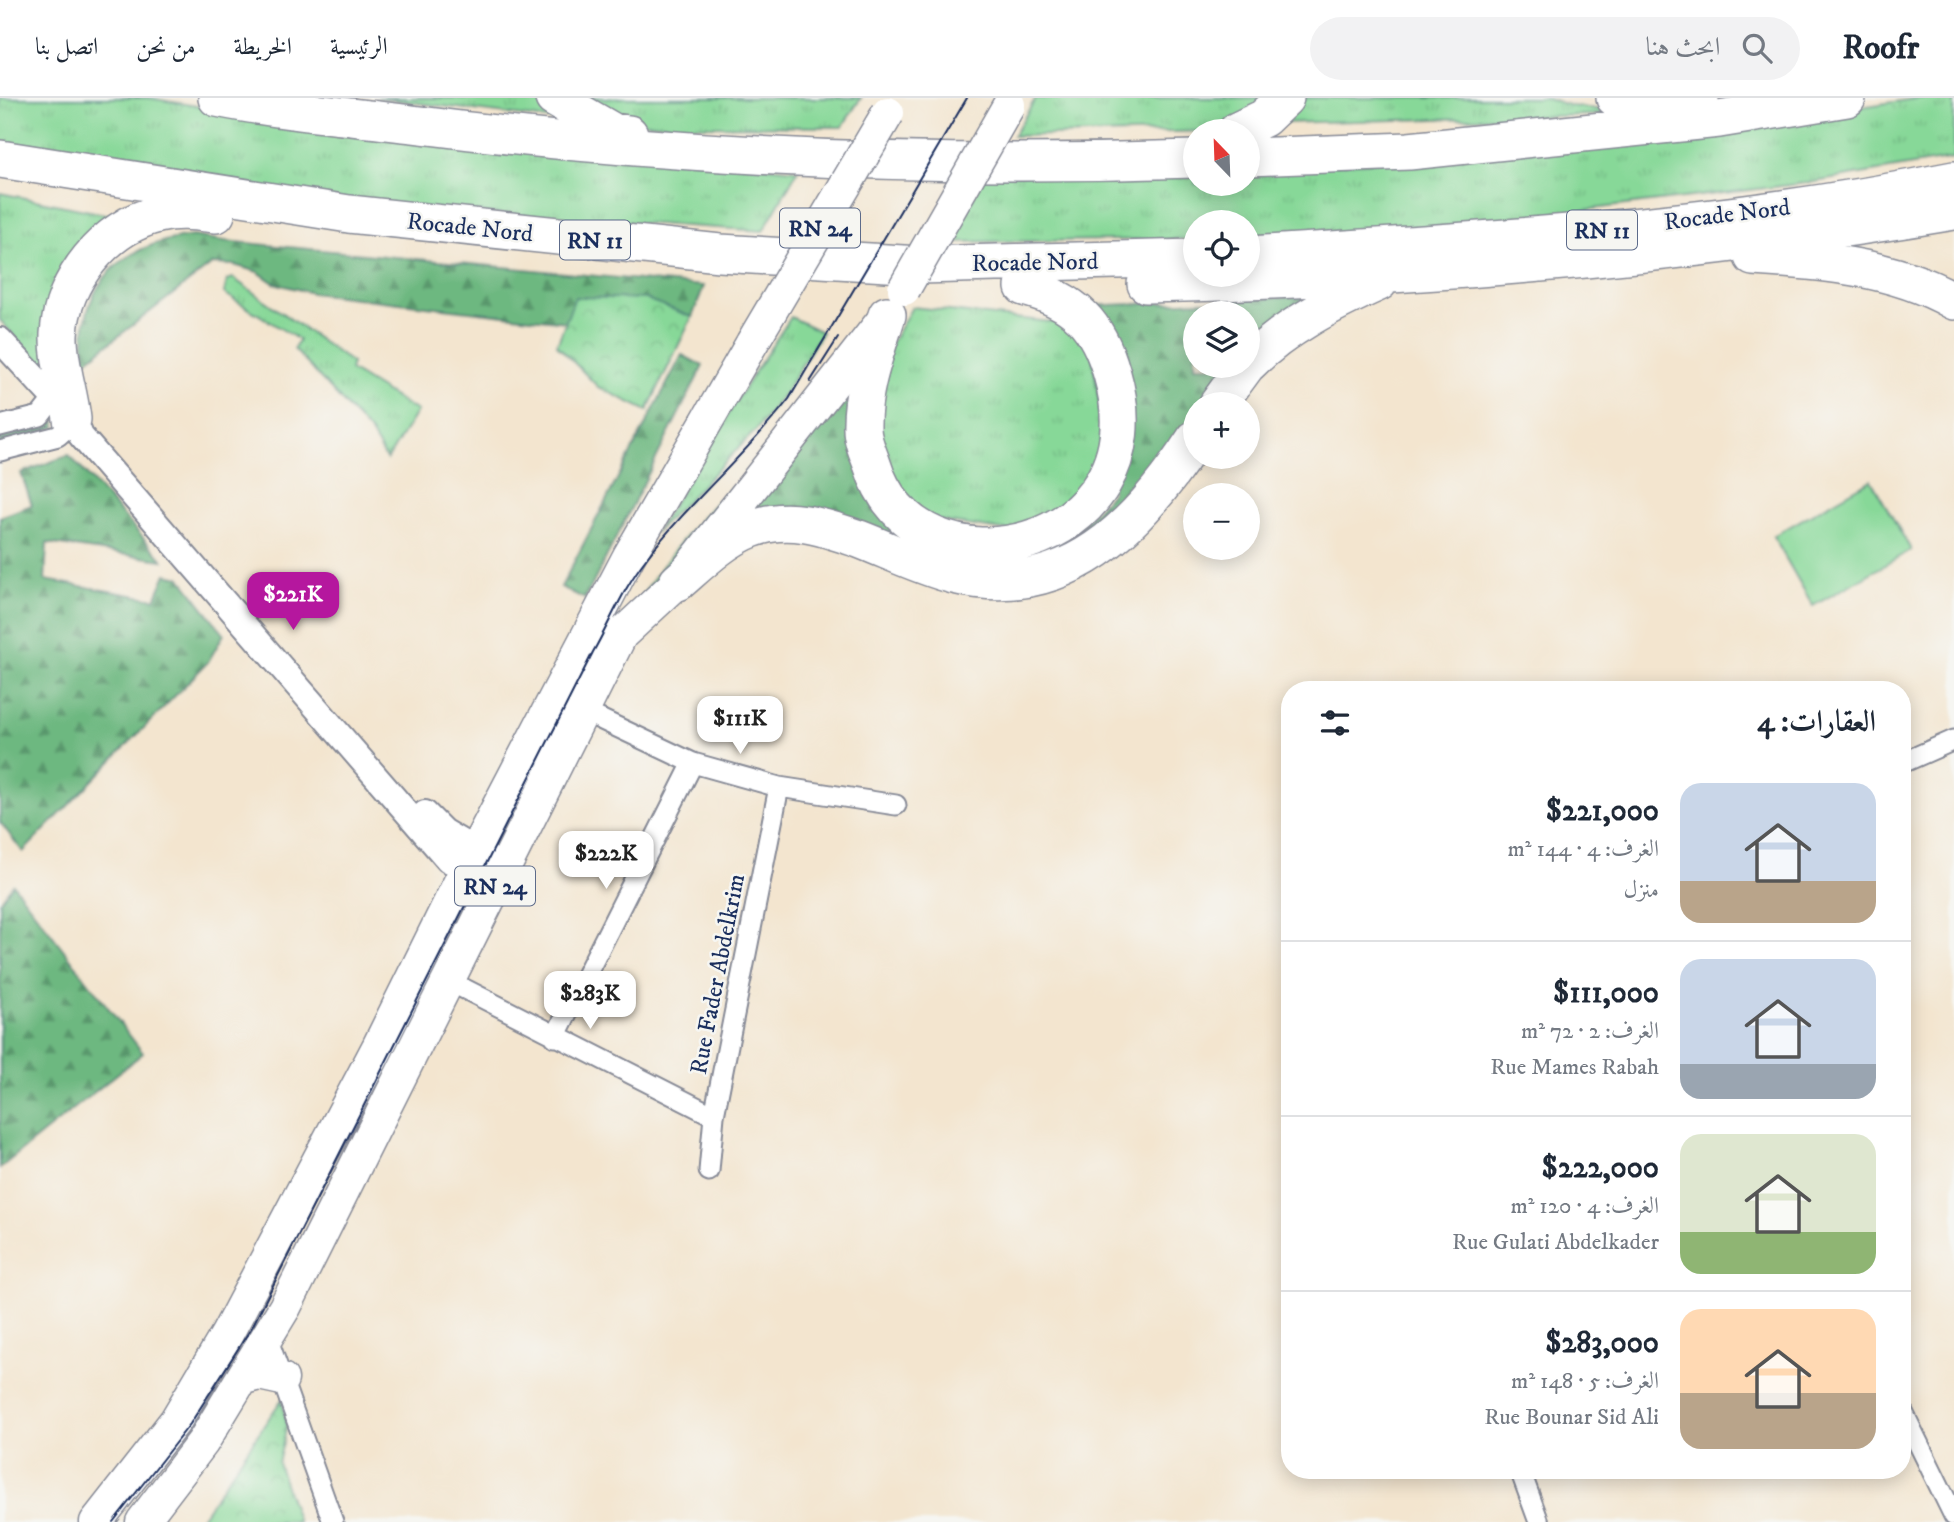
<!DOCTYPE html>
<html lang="ar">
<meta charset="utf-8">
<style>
body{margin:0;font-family:"IM FELL DW Pica",Amiri,serif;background:#f2f2f3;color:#1f2937;direction:rtl;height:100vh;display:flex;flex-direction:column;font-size:26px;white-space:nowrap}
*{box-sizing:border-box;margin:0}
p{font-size:23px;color:#747a83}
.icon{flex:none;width:38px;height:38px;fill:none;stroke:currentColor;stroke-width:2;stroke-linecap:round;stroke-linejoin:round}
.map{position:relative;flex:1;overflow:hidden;direction:ltr}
.drawer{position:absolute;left:1281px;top:583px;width:630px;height:798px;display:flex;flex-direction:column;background:#fff;border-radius:28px;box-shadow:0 4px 18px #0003;direction:rtl}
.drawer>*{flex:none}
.needle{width:46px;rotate:337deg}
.controls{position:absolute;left:1183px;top:21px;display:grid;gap:14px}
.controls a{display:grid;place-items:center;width:77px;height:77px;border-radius:50%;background:#fff;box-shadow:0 4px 18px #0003;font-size:35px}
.price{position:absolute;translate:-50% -60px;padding:0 16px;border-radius:14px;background:#fff;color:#222;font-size:23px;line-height:46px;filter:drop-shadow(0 2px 4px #0008)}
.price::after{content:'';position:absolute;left:50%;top:42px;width:21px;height:16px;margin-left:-10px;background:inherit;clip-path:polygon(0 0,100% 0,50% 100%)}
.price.on{background:#b5179e;color:#fff}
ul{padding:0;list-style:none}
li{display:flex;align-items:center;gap:21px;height:175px;padding:0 35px}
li+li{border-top:2px solid #e0e1e3}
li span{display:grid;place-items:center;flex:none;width:196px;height:140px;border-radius:21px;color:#555}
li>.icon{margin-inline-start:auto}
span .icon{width:84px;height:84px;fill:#fffc;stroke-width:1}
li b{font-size:30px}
h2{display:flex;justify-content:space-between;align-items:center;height:84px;padding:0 35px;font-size:30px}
header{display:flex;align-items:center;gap:42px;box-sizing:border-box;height:98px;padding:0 35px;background:#fff;border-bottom:2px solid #e0e1e3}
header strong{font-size:33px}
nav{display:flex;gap:38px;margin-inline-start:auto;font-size:24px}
.search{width:490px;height:63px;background:#f2f2f3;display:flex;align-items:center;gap:18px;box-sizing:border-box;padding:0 24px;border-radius:38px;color:#747a83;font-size:26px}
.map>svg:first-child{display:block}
.grass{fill:url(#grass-tufts);stroke:#51847b;stroke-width:2}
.forest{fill:url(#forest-firs);stroke:#44746f;stroke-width:2}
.park{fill:url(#park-crowns);stroke:#51847b;stroke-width:2}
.pitch{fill:#87d898;stroke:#51847b;stroke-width:2}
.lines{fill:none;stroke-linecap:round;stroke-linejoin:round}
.minor-casing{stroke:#878a96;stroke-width:23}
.tertiary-casing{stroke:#878a96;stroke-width:28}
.primary-casing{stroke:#878a96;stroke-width:35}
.motorway-casing{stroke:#878a96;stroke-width:40}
.minor{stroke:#fff;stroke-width:19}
.tertiary{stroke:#fff;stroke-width:24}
.primary{stroke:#fff;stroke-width:32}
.motorway{stroke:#fff;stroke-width:37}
.tram{stroke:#1b2f5e;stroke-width:2}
.primary-bridge-casing{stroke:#878a96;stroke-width:35;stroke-linecap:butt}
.primary-bridge{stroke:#fff;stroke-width:32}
.labels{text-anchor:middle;stroke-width:5;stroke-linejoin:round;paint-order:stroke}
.shield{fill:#f6f6f2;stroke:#5d6b8a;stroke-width:2}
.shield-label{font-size:23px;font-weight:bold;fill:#1b2f5e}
.street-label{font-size:24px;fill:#1b2f5e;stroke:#f6f6f2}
</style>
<header>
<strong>Roofr</strong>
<div class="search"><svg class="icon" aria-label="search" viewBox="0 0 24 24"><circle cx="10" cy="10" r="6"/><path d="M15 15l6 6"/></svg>ابحث هنا</div>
<nav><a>الرئيسية</a><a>الخريطة</a><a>من نحن</a><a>اتصل بنا</a></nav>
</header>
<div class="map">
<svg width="1954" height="1424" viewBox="0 0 1954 1424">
<defs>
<pattern id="grass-tufts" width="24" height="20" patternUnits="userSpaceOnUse" patternTransform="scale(1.75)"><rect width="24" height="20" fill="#87d898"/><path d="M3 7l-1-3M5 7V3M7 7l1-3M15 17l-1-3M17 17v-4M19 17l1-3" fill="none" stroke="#74ba85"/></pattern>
<pattern id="forest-firs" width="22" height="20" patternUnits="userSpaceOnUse" patternTransform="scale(1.75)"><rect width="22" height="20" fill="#6db880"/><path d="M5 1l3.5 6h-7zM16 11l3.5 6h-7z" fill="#59966c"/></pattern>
<pattern id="park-crowns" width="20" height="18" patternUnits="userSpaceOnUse" patternTransform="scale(1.75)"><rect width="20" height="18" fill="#87d898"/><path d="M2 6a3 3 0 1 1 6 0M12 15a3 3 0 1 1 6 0" fill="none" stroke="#74ba85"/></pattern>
</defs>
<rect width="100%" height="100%" fill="#f6f6f2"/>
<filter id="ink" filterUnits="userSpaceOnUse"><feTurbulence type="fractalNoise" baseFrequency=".0143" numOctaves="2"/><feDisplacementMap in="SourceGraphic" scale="14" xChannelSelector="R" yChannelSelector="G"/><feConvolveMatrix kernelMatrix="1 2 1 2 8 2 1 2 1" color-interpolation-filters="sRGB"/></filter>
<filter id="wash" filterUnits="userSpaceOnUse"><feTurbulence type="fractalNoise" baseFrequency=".00686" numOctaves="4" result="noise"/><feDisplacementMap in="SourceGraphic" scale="28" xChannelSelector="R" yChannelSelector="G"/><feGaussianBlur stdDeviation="1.57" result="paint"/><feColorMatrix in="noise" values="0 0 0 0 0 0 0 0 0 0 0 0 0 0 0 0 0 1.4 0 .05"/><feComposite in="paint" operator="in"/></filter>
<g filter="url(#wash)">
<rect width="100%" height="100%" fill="#f3e5cf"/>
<!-- grass -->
<path class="grass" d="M0 0H149L245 16 798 72 763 133 366 107 0 47Z
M377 0H539L555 22Z
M572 0H861L842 29 691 28 630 24Z
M1036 0H1269L1242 21 1212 33 1013 38Z
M1303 0H1544L1572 8 1633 16 1279 25Z
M1920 0H1954V60L1815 84 1443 129 1248 141V124H1195V141L946 144 985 77 1195 75V86H1248V73L1616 46Z
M0 95 125 120 82 158 53 283 0 222Z
M233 180 352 265 350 272 417 313 387 362 371 335 294 251 299 242 224 195 227 182Z
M912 209 1070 226 1098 263 1101 367 1030 436 919 420 875 343 886 254Z
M791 219 822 234 786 293 756 332 655 435 746 287Z
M732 389 625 526C655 474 688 430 732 389Z"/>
<!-- forest -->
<path class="forest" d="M193 138 225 143 704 188 692 219 646 201 569 218 566 224 312 195 274 185 258 174 234 167 212 166 85 264C76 189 119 146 193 138Z
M1325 198 1248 250V215H1195V268H1229L1203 306H1195V320L1183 344 1098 441 1004 474 847 426 725 434 864 263 888 413 1038 456C1071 442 1090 421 1112 394L1085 208Z
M682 257 703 268 585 501 561 489Z
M55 323 56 329 0 347V341Z
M69 357 163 462 47 445 45 482 155 501 166 476 180 479 224 536 208 564 23 754 0 724V419L32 407 21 375Z
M13 786 143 955 0 1070V803Z"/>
<!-- park -->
<path class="park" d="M575 199 646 201 692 219 647 313 598 289 557 247Z
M282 1301 287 1328 278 1365 298 1424H198Z"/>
<!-- pitch -->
<path class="pitch" d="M1871 382 1911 452 1813 508 1773 438Z"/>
</g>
<g filter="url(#ink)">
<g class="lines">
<defs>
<path id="minor" d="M0 328 40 318 54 300
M0 353 58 338 75 323
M583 613 693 665 779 689 896 707
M1902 665 1954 642
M449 883 714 1018
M555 939 693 665
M709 1073 714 1018 779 689
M267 1239 333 1424
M1902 1312 1954 1418
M1520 1372 1539 1424"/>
<path id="tertiary" d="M0 242 75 323 81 338 448 762 497 784
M425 715 443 733 504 769"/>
<path id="primary" d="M244 1280 259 1276 282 1281
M96 1424 176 1322 227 1236 377 951 475 753 629 458 752 245
M142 1424 203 1344 285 1209 621 537 678 484 883 222"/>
<path id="motorway" d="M217 0C281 13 347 18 412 26 671 59 934 70 1195 61
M554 0 613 34 629 36
M1615 0 1700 3
M1237 33 1264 20 1285 0
M1248 59 1409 53 1719 21 1847 0
M0 61 349 116 720 155 920 167 1195 160
M1248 157C1484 143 1721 129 1954 82
M1753 159C1821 163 1893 168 1954 203
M1146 186C1417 180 1687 158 1954 113
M887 217C876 253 861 291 862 330 862 342 868 355 872 366 916 511 1164 453 1112 276 1098 226 1075 202 1024 189
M1248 266C1285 229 1332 205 1379 184
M1218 306 1246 268
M72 321C69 292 58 265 59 236 62 182 105 129 158 116 178 111 197 114 216 116
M678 484C700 465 723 442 751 431 788 416 824 429 859 441 890 453 922 469 954 477 1066 505 1140 426 1195 341"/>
</defs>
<!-- minor casing -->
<use href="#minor" class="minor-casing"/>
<!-- tertiary casing -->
<use href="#tertiary" class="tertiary-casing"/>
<!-- primary casing -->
<use href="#primary" class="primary-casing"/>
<!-- motorway casing -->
<use href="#motorway" class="motorway-casing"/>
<!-- minor -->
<use href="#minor" class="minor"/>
<!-- tertiary -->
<use href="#tertiary" class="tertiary"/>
<!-- primary -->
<use href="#primary" class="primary"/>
<!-- motorway -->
<use href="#motorway" class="motorway"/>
<!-- tram -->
<path class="tram" d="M810 284 838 240
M113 1424 190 1326 252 1229 593 554C610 524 624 489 646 461 689 404 745 358 789 301L967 0"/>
<defs>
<path id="primary-bridge" d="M904 191 1009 7
M752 245 888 15"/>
</defs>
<!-- primary-bridge casing -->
<use href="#primary-bridge" class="primary-bridge-casing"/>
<!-- primary-bridge -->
<use href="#primary-bridge" class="primary-bridge"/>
</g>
</g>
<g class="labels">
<!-- shield labels -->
<g class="shield">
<rect x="780" y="110.5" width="80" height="39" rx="5"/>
<rect x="1567" y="112.5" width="70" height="39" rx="5"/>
<rect x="560" y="122.5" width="70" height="39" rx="5"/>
<rect x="455" y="768.5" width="80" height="39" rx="5"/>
</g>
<g class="shield-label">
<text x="820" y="138">RN 24</text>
<text x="1602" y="140">RN 11</text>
<text x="595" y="150">RN 11</text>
<text x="495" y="796">RN 24</text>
</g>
<!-- street labels -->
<g class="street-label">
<text transform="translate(1727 116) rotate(-7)" y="8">Rocade Nord</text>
<text transform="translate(470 129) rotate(6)" y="8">Rocade Nord</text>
<text transform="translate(1035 164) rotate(-1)" y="8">Rocade Nord</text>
<text transform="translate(717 876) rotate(-79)" y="8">Rue Fader Abdelkrim</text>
</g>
</g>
</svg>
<div class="controls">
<a><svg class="needle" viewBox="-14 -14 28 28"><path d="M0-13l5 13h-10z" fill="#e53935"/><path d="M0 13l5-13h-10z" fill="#747a83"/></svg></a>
<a><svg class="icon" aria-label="locate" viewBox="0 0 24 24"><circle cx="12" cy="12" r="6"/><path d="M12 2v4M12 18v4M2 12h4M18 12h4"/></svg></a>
<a><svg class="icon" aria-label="layers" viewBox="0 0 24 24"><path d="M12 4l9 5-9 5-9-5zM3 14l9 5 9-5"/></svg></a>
<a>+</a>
<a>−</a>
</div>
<b class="price on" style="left:293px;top:534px">$221K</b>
<b class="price" style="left:740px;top:658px">$111K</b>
<b class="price" style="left:606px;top:793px">$222K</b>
<b class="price" style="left:590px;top:933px">$283K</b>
<section class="drawer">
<h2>العقارات: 4<svg class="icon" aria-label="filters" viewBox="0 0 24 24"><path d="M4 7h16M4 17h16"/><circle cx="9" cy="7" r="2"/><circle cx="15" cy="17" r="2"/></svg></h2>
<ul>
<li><span style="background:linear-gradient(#c9d6e8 70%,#b9a48a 0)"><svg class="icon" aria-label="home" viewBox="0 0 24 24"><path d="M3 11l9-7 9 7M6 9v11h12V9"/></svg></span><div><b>$221,000</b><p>الغرف: 4 · 144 m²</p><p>منزل</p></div></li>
<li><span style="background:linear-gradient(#c9d6e8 75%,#9aa5b1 0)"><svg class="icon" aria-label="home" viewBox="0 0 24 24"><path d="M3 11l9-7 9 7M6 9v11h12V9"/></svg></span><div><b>$111,000</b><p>الغرف: 2 · 72 m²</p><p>Rue Mames Rabah</p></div></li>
<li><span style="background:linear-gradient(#dfe7d0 70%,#8fb573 0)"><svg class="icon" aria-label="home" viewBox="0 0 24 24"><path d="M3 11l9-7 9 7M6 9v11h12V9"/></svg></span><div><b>$222,000</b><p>الغرف: 4 · 120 m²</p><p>Rue Gulati Abdelkader</p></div></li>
<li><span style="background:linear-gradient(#ffd9b3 60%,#b9a48a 0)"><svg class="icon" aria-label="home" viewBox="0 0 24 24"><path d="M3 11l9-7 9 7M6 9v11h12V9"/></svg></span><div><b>$283,000</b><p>الغرف: 5 · 148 m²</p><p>Rue Bounar Sid Ali</p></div></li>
</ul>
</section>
</div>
